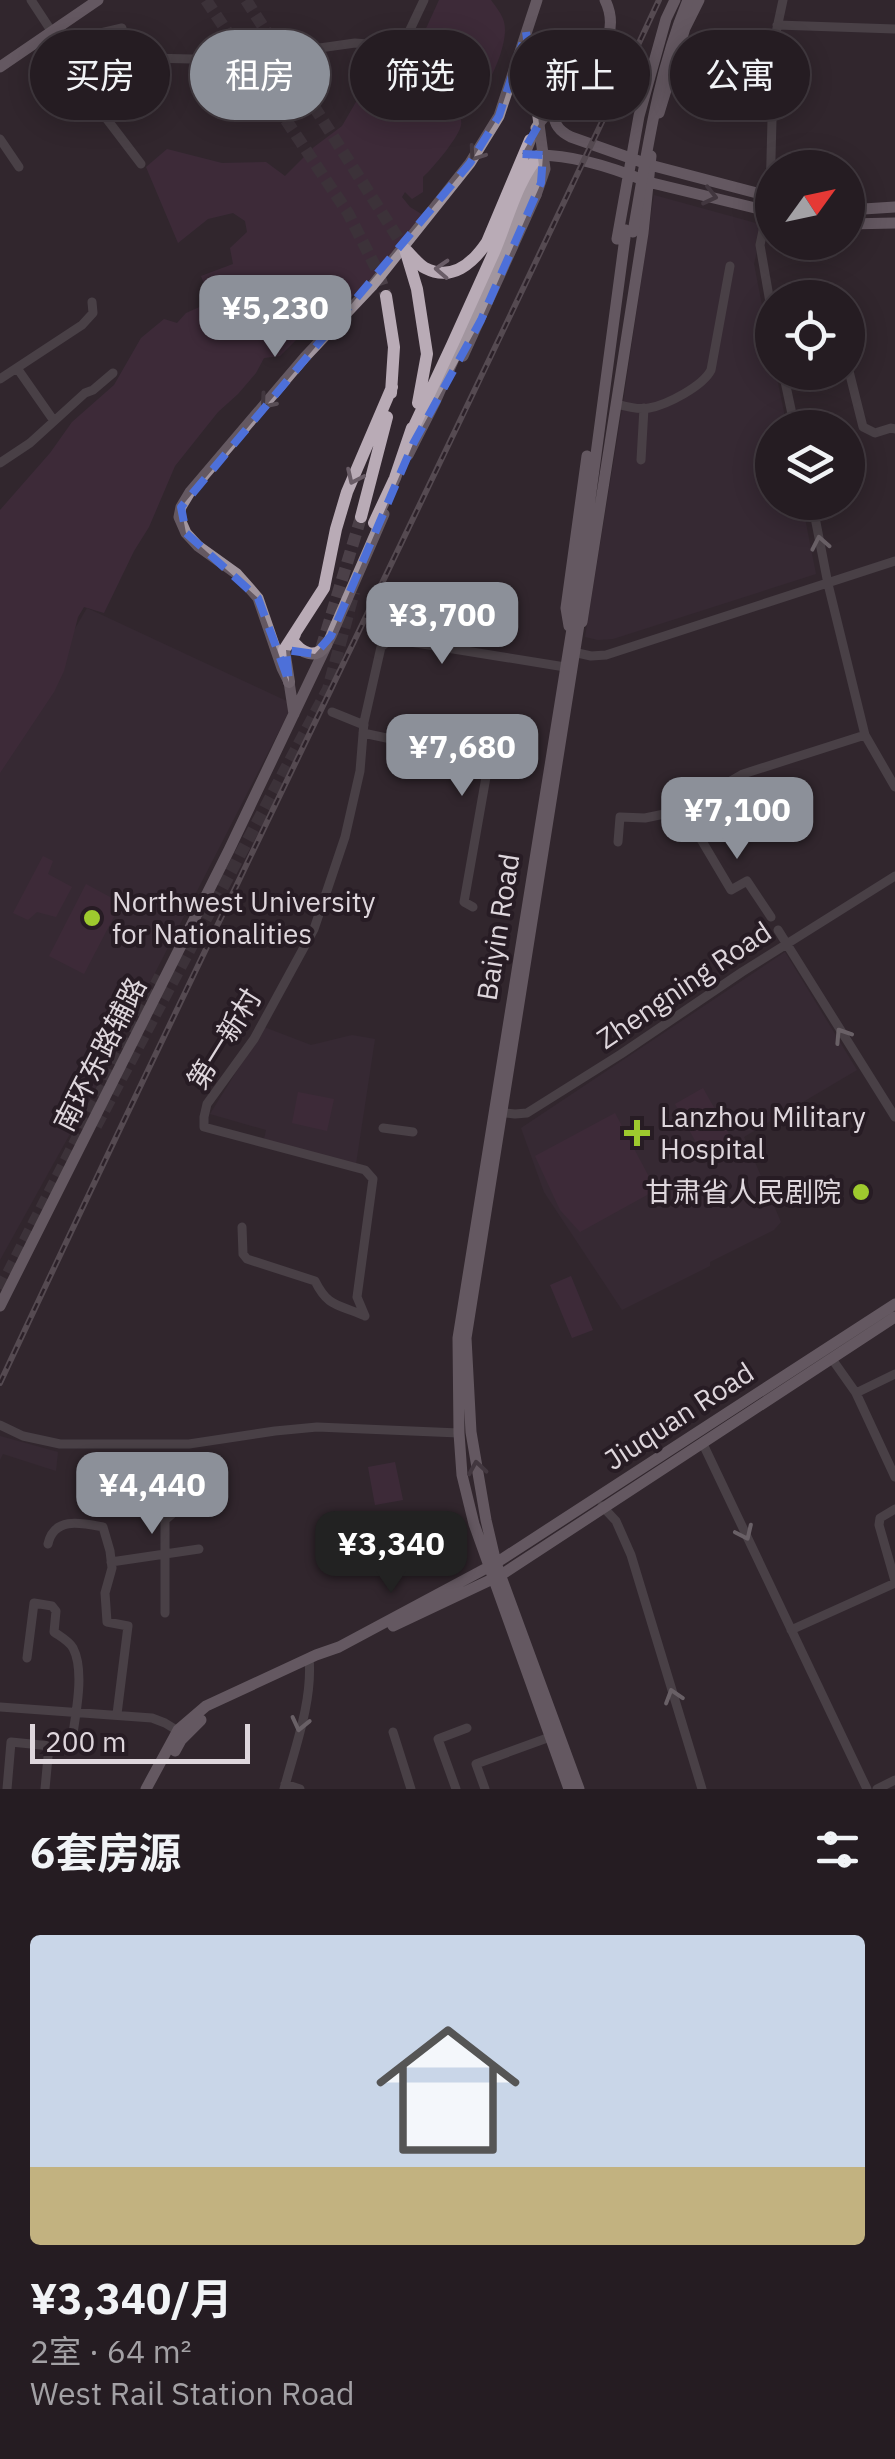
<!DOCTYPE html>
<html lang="zh">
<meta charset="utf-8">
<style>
body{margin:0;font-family:"IBM Plex Sans","Noto Sans SC",sans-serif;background:#2d252a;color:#f1f3f6;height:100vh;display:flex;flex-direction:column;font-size:38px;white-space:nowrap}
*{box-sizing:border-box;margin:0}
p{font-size:32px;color:#a3a1a5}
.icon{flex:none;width:55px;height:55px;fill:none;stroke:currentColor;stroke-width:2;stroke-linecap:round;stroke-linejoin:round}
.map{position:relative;height:1789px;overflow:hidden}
.sheet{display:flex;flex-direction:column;background:#251c22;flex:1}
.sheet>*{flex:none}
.guide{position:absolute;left:30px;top:30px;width:835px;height:90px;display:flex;gap:20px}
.needle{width:65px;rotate:57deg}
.buttons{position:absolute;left:755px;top:150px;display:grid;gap:20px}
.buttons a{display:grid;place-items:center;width:110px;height:110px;border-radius:50%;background:#251c22;box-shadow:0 5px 25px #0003,0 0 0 2px #423a40;font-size:50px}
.scale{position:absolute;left:30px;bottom:25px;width:220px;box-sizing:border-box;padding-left:10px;border:5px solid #ded6dc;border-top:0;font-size:28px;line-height:35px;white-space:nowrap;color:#ded6dc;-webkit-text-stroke:8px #271c24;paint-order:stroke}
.price{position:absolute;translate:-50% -85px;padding:0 22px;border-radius:20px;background:#8c9099;color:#fff;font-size:32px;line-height:65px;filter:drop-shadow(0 2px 5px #0008)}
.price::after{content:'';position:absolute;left:50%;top:60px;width:30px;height:22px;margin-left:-15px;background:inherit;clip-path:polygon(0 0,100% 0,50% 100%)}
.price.active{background:#222;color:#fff}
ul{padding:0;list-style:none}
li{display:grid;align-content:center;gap:20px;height:530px;padding:0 30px}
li+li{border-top:2px solid #423a40}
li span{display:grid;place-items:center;height:310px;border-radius:10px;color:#555}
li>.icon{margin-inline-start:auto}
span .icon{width:180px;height:180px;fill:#fffc;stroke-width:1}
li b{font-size:42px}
h2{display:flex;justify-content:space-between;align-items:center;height:120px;padding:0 30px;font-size:42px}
.pill{padding:0 35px;border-radius:45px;background:#251c22;box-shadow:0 5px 25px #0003,0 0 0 2px #423a40;font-size:35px;line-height:90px}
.pill.active{background:#8c9099;color:#fff}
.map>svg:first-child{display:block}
.built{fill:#3d2d3a}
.green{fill:#4c3046}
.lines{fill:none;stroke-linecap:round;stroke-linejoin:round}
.highway-tunnel{stroke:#4b4048;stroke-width:12;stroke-dasharray:12 6;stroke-linecap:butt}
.minor{stroke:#666064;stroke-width:9}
.major{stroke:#a2969f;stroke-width:11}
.highway{stroke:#b9abb6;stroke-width:12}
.rail-casing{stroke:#80767d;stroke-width:6}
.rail{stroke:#271c24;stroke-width:2.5;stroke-dasharray:8;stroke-linecap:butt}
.major-bridge{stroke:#a2969f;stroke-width:11}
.oneway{stroke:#584d55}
.oneway2{stroke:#695c66}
.oneway3{stroke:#aea7ac}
.marked{fill:none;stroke:#4d70d9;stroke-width:8;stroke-dasharray:20 12;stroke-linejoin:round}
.poi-dot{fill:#9eca2e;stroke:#271c24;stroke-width:4}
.labels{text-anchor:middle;stroke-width:8;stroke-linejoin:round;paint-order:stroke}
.poi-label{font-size:28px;fill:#ded6dc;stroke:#271c24;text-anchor:start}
.street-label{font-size:28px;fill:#ded6dc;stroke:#271c24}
</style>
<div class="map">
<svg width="895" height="1789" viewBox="0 0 895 1789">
<rect width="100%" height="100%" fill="#31262e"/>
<!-- built -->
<path class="built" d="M654 195 763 225 754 264 772 357V372L776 373 787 427 772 428V502L802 503 816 574 613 639 598 640 585 637 622 410Z
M87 608 293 704 101 1078 0 1260V757Z
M785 952 857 1070 744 1137 781 1222 774 1230 710 1262V1266L622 1310 544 1192 521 1128Z
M264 1027 311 1045 352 1035 375 1039 356 1164 263 1144 266 1130 210 1114Z
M0 1436 58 1452 56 1471 3 1454 0 1460Z"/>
<!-- green -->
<path class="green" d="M439 0H491C496 7 502 14 504 22 509 41 493 76 482 93L472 95 460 115C460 118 462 121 461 125 459 137 433 168 423 177V192L412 199 405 192 402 197 410 207 423 215 372 277 318 330H306L280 356 264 358 256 373 238 394 218 412 175 466 149 527 134 551 104 613 84 607 78 617 64 671 54 692 0 773V510L50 453 72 422 114 385 141 338 164 319 177 323 186 313 211 302 201 276 233 264 230 248 247 232 245 221 233 213 208 219 178 243 146 167 167 149 222 163 266 162 285 176 314 147 342 126 360 95 384 76 386 66 393 59 408 56 418 46Z
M43 856 53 861 48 874 72 887 56 917 37 912 28 920 13 913Z
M86 884 121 903 84 974 49 956Z
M703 1088 734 1143 705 1159 675 1104Z
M298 1092 334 1099 327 1131 292 1123Z
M615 1113 656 1190 580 1232 560 1210 535 1156Z
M571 1276 593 1330 572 1338 550 1285Z
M395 1462 403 1500 375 1505 368 1467Z"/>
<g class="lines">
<!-- highway-tunnel -->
<path class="highway-tunnel" d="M206 0 348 213 378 272 386 296
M246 0 405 249
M321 649 361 517
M96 1126 328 689 354 592
M0 1289 160 976"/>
<!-- minor -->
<path class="minor" d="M31 0 52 32 55 42 106 118 141 164
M777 25 895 29
M122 28 92 35 80 46V55L88 60 105 57 235 60 355 43 379 45 407 36 424 0
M52 32 80 55
M0 139 19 167
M772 314 760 245 770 197 774 42 783 0
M848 367 863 427 875 433 891 428 895 429
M17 368 54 421
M783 372 795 428
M0 379 82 325 93 313 92 302
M617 404C627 407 639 410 649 408 667 405 703 386 711 370L730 266
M641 460 644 408
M0 463 30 443 85 393 93 390 113 373
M812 502 828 584 865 735 895 787
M573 652 591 656 606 655 895 561
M332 712 364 725
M363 733 489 760 464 902 473 907
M683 809 731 890 747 881 771 917
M618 842 620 817 645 818 679 811 743 774 865 735
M778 930 895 1117
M498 1112 515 1114 527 1113 621 1054 742 972 895 876
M383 1128 413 1132
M242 1227 243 1254 247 1259 315 1281C328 1307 337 1304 363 1315
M365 1316 357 1297 373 1179 365 1170 204 1127V1117L207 1104 254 1039 314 929 345 837 360 771 364 722 381 647 390 640 404 641 565 667
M832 1359 856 1393 895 1374
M856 1393 895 1477
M0 1425 23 1436 60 1444H189L275 1431 317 1427 459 1433
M703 1444 867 1789
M602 1506 616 1521 631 1555 702 1789
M895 1509 880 1518 879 1525 895 1581
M48 1544C54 1516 82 1523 103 1527L110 1551 112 1568 105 1593 107 1622 128 1626 117 1714
M111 1562 199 1549
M165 1613V1520L172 1514 168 1474 193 1473
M791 1630 895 1583
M0 1707 152 1718 165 1723 183 1734
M393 1732 411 1789
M285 1784 300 1789
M7 1789 11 1742 71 1748C74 1720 86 1673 73 1648 69 1641 61 1637 54 1632L56 1611 52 1606 34 1603 27 1658
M45 1789 49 1746
M284 1789C295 1748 313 1700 309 1658
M456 1789 438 1739 467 1728
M485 1789 476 1764 550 1737
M877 1789 895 1780"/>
<!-- major -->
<path class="major" d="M526 36 534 87
M0 67 98 0
M556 106C551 121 557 130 571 137L650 165 772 197
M659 113 685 28 699 0
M536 128C558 91 631 52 605 0
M538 155C575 155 614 168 648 182L772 212
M848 210 895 207
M848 224 895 223
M617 239 639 116 666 19 675 0
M463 356 536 195
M408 455 435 402 538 166 540 157
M582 622 643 233 651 156
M569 626 566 608 587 456
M294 714 289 682 282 668 258 598 237 574 198 546 186 533 179 517 181 507 190 492 305 357 372 286 470 163 499 116 537 0
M0 1306 229 850 331 636 384 514
M393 1626 501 1575 895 1317
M175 1751 181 1740 201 1720
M146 1789 178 1730 206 1706 316 1655 339 1647 496 1563 895 1304
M569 1789 474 1524 462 1475 459 1433 458 1338 576 604 626 230
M579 1789 496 1563 486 1520 471 1432 466 1338 580 618"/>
<!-- highway -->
<path class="highway" d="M405 249 417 289 427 354 418 403
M407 251C412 256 419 265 425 268 452 282 473 263 487 242L530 140
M386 296 394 347 391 393
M410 435C439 374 467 313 494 252 507 222 518 177 540 155
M361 517 387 417
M374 523 395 478 412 428
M295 634 292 640C301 653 316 660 326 645
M289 682 284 650 324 588 336 529 347 492 392 387"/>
<defs>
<path id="rail" d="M0 1383C216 920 444 463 659 0"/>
</defs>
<!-- rail casing -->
<use href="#rail" class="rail-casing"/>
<!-- rail -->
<use href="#rail" class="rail"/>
<!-- major-bridge -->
<path class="major-bridge" d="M534 87 545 169 536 195
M633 232C647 153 657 74 688 0"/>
</g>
<!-- one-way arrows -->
<defs><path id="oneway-chevron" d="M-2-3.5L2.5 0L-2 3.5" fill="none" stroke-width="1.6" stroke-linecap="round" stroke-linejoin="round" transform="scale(2.5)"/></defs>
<g class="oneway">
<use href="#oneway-chevron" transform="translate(476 154) rotate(125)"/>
<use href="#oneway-chevron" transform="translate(710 196) rotate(13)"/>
<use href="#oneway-chevron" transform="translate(267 402) rotate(130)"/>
<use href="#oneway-chevron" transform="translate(477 1468) rotate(-99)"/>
</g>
<g class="oneway2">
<use href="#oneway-chevron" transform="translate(442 269) rotate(-177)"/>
<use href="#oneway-chevron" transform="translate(354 477) rotate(115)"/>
</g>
<g class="oneway3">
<use href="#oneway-chevron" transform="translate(820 543) rotate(-101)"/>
<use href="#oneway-chevron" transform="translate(842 1035) rotate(-123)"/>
<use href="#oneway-chevron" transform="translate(745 1533) rotate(65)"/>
<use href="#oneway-chevron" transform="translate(673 1696) rotate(-107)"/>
<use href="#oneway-chevron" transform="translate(300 1724) rotate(103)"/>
</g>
<!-- marked area -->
<path d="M0 0H895V1789H0ZM526 32 539 124 522 154 543 155 541 183 481 320 413 444 331 636 315 654 286 650 289 682 258 598 186 533 181 507 470 163 499 116Z" fill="#31262e" fill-opacity=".55" fill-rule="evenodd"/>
<path class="marked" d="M526 32 539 124 522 154 543 155 541 183 481 320 413 444 331 636 315 654 286 650 289 682 258 598 186 533 181 507 470 163 499 116Z"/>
<!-- markers -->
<g class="poi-dot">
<circle cx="92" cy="918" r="10"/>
<path d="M632 1118h10v10h10v10h-10v10h-10v-10h-10v-10h10z"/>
<circle cx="861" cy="1192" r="10"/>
</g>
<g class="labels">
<!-- poi labels -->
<g class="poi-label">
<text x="112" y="912">Northwest University<tspan x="112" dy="32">for Nationalities</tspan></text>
<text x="660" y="1127">Lanzhou Military<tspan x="660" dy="32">Hospital</tspan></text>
<text x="841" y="1202" text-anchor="end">甘肃省人民剧院</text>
</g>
<!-- street labels -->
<g class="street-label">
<text transform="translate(498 927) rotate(-81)" y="10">Baiyin Road</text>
<text transform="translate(684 985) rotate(-34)" y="10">Zhengning Road</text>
<text transform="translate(224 1039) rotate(-58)" y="10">第一新村</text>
<text transform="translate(100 1054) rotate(-63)" y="10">南环东路辅路</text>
<text transform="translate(679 1416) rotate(-33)" y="10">Jiuquan Road</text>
</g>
</g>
</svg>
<div class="buttons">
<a><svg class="needle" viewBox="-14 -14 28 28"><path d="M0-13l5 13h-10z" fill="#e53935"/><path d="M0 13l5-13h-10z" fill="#a3a1a5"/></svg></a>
<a><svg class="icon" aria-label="locate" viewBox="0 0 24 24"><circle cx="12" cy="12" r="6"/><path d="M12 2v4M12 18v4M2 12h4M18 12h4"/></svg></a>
<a><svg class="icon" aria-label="layers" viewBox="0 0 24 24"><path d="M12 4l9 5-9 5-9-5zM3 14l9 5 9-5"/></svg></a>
</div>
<div class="scale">200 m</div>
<b class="price" style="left:275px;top:360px">¥5,230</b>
<b class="price" style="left:442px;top:667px">¥3,700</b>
<b class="price" style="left:462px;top:799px">¥7,680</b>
<b class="price" style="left:737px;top:862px">¥7,100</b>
<b class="price" style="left:152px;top:1537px">¥4,440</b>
<b class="price active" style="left:391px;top:1596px">¥3,340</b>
<div class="guide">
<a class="pill">买房</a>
<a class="pill active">租房</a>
<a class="pill">筛选</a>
<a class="pill">新上</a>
<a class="pill">公寓</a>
</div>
</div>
<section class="sheet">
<h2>6套房源<svg class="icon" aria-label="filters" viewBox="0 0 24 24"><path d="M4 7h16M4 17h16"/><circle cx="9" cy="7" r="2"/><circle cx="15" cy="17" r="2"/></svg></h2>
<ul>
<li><span style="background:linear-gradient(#c9d6e8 75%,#c2b280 0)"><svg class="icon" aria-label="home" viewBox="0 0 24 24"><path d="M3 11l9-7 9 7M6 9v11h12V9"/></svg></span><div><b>¥3,340/月</b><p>2室 · 64 m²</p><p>West Rail Station Road</p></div></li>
</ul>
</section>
